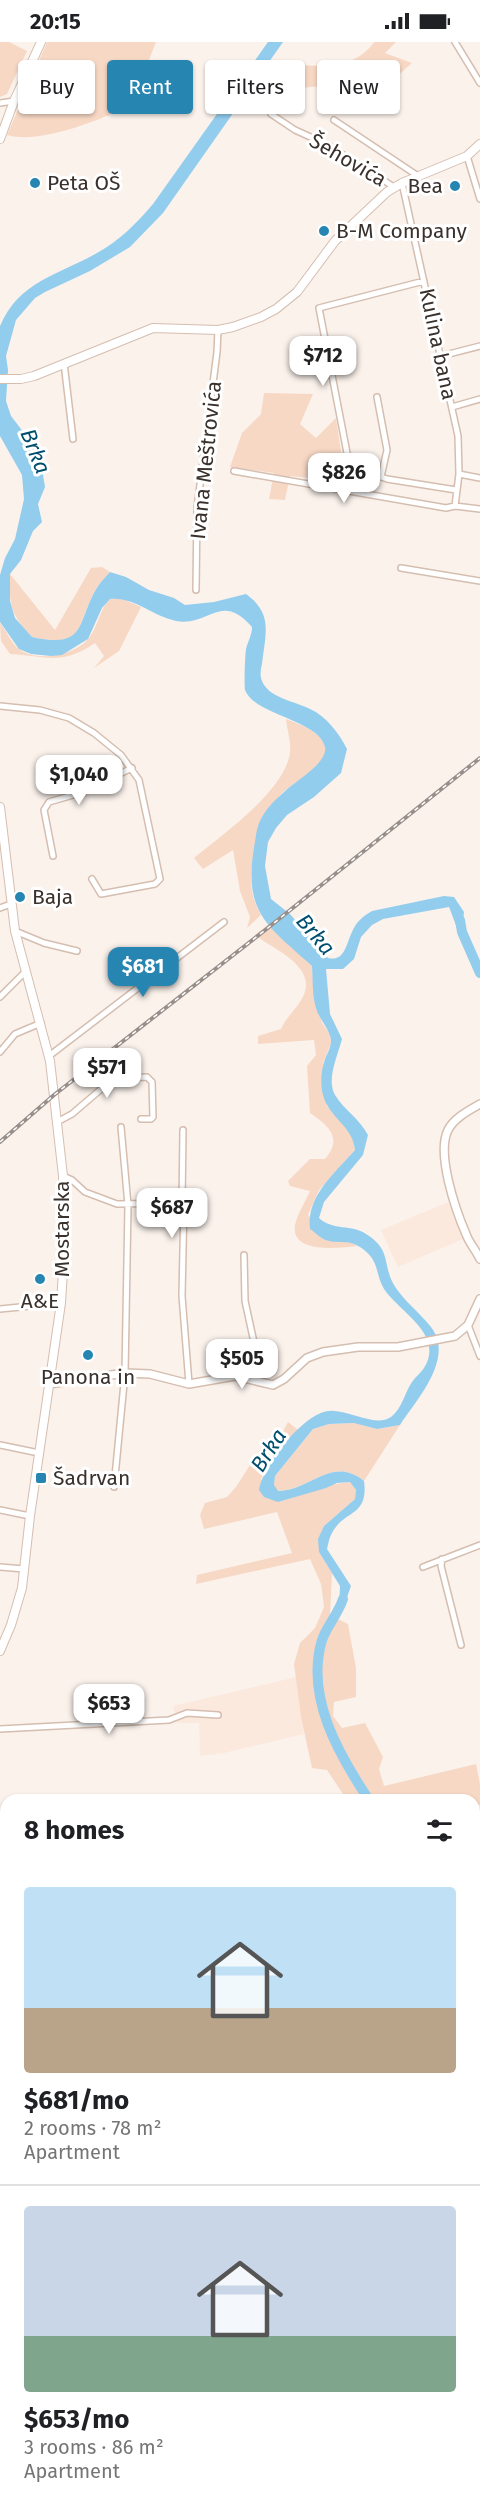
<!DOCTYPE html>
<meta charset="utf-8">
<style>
body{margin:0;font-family:"Fira Sans",sans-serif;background:#f6f6f6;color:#202124;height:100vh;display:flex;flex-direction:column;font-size:22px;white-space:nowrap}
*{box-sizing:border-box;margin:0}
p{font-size:20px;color:#757577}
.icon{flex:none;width:33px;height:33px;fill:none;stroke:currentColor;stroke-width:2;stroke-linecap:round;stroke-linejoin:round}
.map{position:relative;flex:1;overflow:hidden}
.drawer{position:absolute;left:0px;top:1752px;width:480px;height:722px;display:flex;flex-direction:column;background:#fff;border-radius:18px 18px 0 0;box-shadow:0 2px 4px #0004}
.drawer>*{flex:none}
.banner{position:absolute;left:18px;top:18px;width:444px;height:54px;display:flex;gap:12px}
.price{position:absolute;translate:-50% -51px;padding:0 14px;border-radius:12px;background:#fff;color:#222;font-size:20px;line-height:39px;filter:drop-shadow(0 2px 3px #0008)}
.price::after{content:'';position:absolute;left:50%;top:36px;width:18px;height:14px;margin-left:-9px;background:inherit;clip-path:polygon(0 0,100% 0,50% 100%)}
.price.on{background:#2785b1;color:#fff}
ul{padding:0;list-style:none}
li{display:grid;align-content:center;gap:12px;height:318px;padding:0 24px}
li+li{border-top:2px solid #e0e0e0}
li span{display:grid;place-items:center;height:186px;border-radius:6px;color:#555}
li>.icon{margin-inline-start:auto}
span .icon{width:108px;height:108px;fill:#fffc;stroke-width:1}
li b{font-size:26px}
h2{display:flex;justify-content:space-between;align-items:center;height:72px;padding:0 24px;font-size:26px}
.tag{padding:0 21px;border-radius:6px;background:#fff;box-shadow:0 2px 4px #0004;font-size:21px;line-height:54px}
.tag.on{background:#2785b1;color:#fff}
.status{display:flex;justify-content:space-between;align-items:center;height:42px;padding:0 30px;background:#fff;direction:ltr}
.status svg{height:16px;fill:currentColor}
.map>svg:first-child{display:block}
.built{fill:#fce9de}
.green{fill:#f7d8c5}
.water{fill:#93cdee}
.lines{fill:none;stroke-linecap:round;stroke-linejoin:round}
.river{stroke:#93cdee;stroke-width:10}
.minor-casing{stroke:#d5beb0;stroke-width:8}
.tertiary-casing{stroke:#d5beb0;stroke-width:10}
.secondary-casing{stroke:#d5beb0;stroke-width:10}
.minor{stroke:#fff;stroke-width:5}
.tertiary{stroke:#fff;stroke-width:7}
.secondary{stroke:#fff;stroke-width:8}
.rail-casing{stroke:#988f8a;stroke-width:4}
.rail{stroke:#fff;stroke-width:1.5;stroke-dasharray:4.5;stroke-linecap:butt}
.poi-dot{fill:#2785b1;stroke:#fff;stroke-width:2}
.labels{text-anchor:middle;stroke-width:6;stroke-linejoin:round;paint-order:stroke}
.street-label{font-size:21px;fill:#3a312c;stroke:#fff}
.poi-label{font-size:21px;fill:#3a312c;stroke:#fff;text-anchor:start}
.water-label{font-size:22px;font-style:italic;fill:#004e6e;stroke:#fff}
</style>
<div class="status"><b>20:15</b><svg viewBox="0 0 49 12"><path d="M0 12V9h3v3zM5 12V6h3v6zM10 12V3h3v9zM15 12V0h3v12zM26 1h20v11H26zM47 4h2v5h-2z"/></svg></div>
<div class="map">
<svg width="480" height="2473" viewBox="0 0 480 2473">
<rect width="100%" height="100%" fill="#fbf2ec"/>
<!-- built -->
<path class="built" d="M448 1160 463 1197 398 1225 381 1188Z
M296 1635 304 1692 224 1711 200 1714 199 1681H177L173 1664Z"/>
<!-- green -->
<path class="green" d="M0 0H9L27 9 7 52 0 55Z
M47 0H156L145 28 136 61C104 76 42 103 7 93Z
M374 0H396L385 11 412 21 386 44 390 49 381 58 333 43 267 49 279 21C311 24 353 31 374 0Z
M264 351 313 352 300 382 316 396 336 376 343 423 311 419 309 436 290 434 285 458 269 457 274 431 230 425 242 391 261 372Z
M102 525 110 530C106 535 101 539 97 545 76 579 88 608 32 595 10 572 9 562 10 532L55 588 91 526Z
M120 556 141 565 119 609 94 626 104 614 95 601C62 624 47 614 10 612L1 599 0 581C6 588 11 601 19 607 36 621 75 613 88 597 97 587 99 571 107 560L110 557Z
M286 677C299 682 329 692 325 711 321 728 292 741 281 752 274 761 270 771 266 781 252 811 243 843 261 873L247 886 250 875 240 849 233 808 203 827 194 816C222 793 286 748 290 710 291 699 287 687 286 677Z
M269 882 312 924 314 951 322 981 330 992 331 1001 323 1021 327 1064 349 1088 354 1097 355 1108 319 1148 308 1173 328 1199H348L357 1204C340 1206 290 1212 295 1183 298 1171 305 1160 310 1149L290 1144 288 1139 310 1117H325C343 1096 329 1084 310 1071L307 1024 316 1013 314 998 258 1002V994L281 987C286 976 294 969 300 960 323 926 274 908 255 893Z
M288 1380 298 1388 272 1418 261 1437 278 1460C299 1454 330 1441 350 1440L356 1448 355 1457 324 1484 319 1510 332 1531 330 1573 348 1582 356 1626V1655L334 1660 333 1674 342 1686 365 1681 383 1715 379 1727 384 1744 476 1722 480 1742V1762L474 1765V1758H347L327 1728 312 1726 301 1675 294 1622 300 1601 315 1586 324 1565 321 1542 310 1517 196 1542 197 1533 292 1511 277 1470 204 1487 200 1473 205 1461 227 1455 236 1445 266 1398 281 1393Z
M355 1381 377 1387 400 1383 364 1439C332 1413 310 1449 277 1449L274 1443 275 1434 313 1387 329 1382Z
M480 1790V1884L474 1880V1793Z
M474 1955 480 1958V2473H397L394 2468H474Z
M83 2468H200L198 2473H147L141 2469 127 2473H69Z"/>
<!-- water -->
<path class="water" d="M268 0H283L163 171 130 205 90 229 45 250 35 256 16 278 6 314 8 328 6 359 11 374 28 396 41 421 45 445 38 462 42 480 33 489 21 518 10 532V559L15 576 32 595C89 608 76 578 98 544 101 539 106 535 110 530L126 535 149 548 174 556 185 563 214 560 246 552C274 572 265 593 262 622 261 626 260 632 261 636 266 656 295 659 310 667 326 674 339 691 347 707L341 731 314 755 287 773 276 786 268 800 265 824 271 857 290 872 328 916C345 920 346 902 352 890 356 880 363 874 372 869L444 854 454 855 464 870 462 890 457 886 449 865 383 877 372 883 361 895 354 917 343 927H326L330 972 342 997C338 1013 326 1037 335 1053 344 1068 359 1076 368 1093L363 1113 324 1160 319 1176C333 1189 352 1182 366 1192 392 1208 382 1222 394 1243 403 1258 419 1270 431 1285 455 1316 417 1357 400 1383L377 1387 354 1381 329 1382 313 1387 275 1434 274 1443 278 1449C310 1449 332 1413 364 1439 369 1476 343 1467 331 1493 329 1497 328 1503 327 1507L351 1544 346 1558 339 1569 340 1544 319 1510 318 1497 324 1484 355 1457 356 1448 350 1440 337 1441 326 1446 278 1460 264 1455 259 1448C263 1424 303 1371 329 1369 347 1367 375 1386 391 1375 402 1367 405 1350 412 1340 415 1335 421 1331 424 1326 445 1292 399 1270 384 1247 375 1232 380 1220 363 1207 349 1197 344 1202 329 1199 322 1198 316 1191 310 1187 306 1154 335 1131 355 1108 353 1084 329 1076 323 1053 320 1042 321 1029 325 1017 327 1012 331 1005 331 999 331 989 319 977 316 966 312 953 313 938 312 924 268 884 243 871 254 806 256 795 256 785 262 775 266 767 276 757 283 751 293 740 328 722 325 705 319 678 254 673 245 648 244 642 245 613 246 607 248 599 252 593 252 585 221 549 209 585 176 579 152 574 135 555 110 557L102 566 88 597 62 613 51 614 31 612 19 607 0 580V533L5 516 15 497 24 457 22 433 0 394V284C20 238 59 233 97 211 120 198 136 182 153 162Z"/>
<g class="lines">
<!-- river -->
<path class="river" d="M460 878 462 890 480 931
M343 1557C338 1572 327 1584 322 1598 305 1655 339 1713 369 1758
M474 2297 480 2301
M474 2437 480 2438
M158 2468 164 2473
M101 2473 117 2468
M261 2473 264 2468"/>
<defs>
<path id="minor" d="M455 0 480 41
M0 61 14 59
M271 72 295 88 328 103 394 145
M334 78 418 134
M467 114 480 157
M402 141 458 394 459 432 455 464
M424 239 319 266 348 416 352 425 387 437 456 448
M441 314 480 304
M64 321 73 397
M377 355 387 408 381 435
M452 365 480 357
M234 429 446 466 455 464 480 467
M459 432 480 436
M401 526 480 539
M196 548 197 466 217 310 218 288
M0 664 40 668 69 676 94 691 121 713 139 738 160 837 155 842 101 852 92 837
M53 814 44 768 49 760 80 751 132 726
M0 866 11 862
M15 889 44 901 77 909
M0 955 25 930
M0 1010 15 992 41 981
M49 1014 224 880
M57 1080 72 1072 114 1036 147 1035 152 1040 153 1075 151 1077H141
M63 1134 72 1138 85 1150 117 1162 184 1161 182 1254 189 1342
M182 1161 183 1088
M244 1213 245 1259 260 1328 258 1340
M0 1267 61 1261
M468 1283 480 1314
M0 1403 39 1411
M114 1445 125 1331 128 1163 121 1085
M0 1468 30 1474
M442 1517 441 1524 461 1603
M0 1525 24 1527
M423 1525 480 1503
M0 1687 169 1678 187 1671 218 1673
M0 1851 6 1855
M0 2086 6 2089
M321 2468 324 2473
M27 2473 29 2468
M277 2473 283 2468"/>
<path id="tertiary" d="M480 1062C468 1069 454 1076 448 1088 436 1112 456 1169 466 1192 469 1201 476 1208 480 1217
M49 1342 125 1331 150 1332 189 1342 235 1334 273 1343 284 1337 307 1316 323 1310 358 1305H398L455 1294 468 1283 480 1257"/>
<path id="secondary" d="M0 97 14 59 41 0
M0 337H21L34 334 153 286 218 288 233 285 261 275 276 267 297 250 335 199 387 150 402 141 467 114 480 102
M0 765 15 889 50 1019 63 1134 65 1198 61 1261 30 1474 22 1546 11 1583 0 1609"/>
</defs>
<!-- minor casing -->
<use href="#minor" class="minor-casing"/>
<!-- tertiary casing -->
<use href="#tertiary" class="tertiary-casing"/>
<!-- secondary casing -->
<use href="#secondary" class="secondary-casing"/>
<!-- minor -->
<use href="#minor" class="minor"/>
<!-- tertiary -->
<use href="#tertiary" class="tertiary"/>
<!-- secondary -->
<use href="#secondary" class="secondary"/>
<defs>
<path id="rail" d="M0 1100 54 1053 264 889 480 716"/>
</defs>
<!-- rail casing -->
<use href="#rail" class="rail-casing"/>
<!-- rail -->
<use href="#rail" class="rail"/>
</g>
<!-- markers -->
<g class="poi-dot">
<circle cx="35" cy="141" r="6"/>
<circle cx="455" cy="144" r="6"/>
<circle cx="324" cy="189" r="6"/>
<circle cx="20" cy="855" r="6"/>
<circle cx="40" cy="1237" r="6"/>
<circle cx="88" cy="1313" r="6"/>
<rect x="35" y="1430" width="12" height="12" rx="3"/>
</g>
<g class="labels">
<!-- street labels -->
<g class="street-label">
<text transform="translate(348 118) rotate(30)" y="7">Šehovića</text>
<text transform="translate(438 302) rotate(78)" y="7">Kulina bana</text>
<text transform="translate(206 418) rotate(-84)" y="7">Ivana Meštrovića</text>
<text transform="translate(62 1187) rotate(-90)" y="7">Mostarska</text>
</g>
<!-- poi labels -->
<g class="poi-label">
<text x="47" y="148">Peta OŠ</text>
<text x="443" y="151" text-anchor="end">Bea</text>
<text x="336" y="196">B-M Company</text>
<text x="32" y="862">Baja</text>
<text x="40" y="1266" text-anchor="middle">A&amp;E</text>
<text x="88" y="1342" text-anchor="middle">Panona in</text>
<text x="53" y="1443">Šadrvan</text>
</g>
<!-- water labels -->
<g class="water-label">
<text transform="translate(36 409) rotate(68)" y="8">Brka</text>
<text transform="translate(316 892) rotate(50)" y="8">Brka</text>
<text transform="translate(268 1408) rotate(-57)" y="8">Brka</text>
</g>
</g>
</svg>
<b class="price" style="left:323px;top:345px">$712</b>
<b class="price" style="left:344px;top:462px">$826</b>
<b class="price" style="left:79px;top:764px">$1,040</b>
<b class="price on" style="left:143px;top:956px">$681</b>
<b class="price" style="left:107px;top:1057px">$571</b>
<b class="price" style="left:172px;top:1197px">$687</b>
<b class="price" style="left:242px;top:1348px">$505</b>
<b class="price" style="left:109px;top:1693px">$653</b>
<div class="banner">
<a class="tag">Buy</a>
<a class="tag on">Rent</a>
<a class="tag">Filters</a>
<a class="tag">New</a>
</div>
<section class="drawer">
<h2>8 homes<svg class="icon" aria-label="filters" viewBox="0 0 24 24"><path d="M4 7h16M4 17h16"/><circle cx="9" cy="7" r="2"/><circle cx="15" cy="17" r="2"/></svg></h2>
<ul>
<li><span style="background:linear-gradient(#bfe0f5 65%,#b9a48a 0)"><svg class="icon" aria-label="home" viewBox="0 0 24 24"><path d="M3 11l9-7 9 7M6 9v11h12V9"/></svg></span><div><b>$681/mo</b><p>2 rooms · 78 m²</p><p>Apartment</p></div></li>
<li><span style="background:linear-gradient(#c9d6e8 70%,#7fa58c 0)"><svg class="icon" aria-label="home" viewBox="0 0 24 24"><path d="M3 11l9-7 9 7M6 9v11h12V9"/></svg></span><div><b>$653/mo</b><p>3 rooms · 86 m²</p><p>Apartment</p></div></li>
</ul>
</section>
</div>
